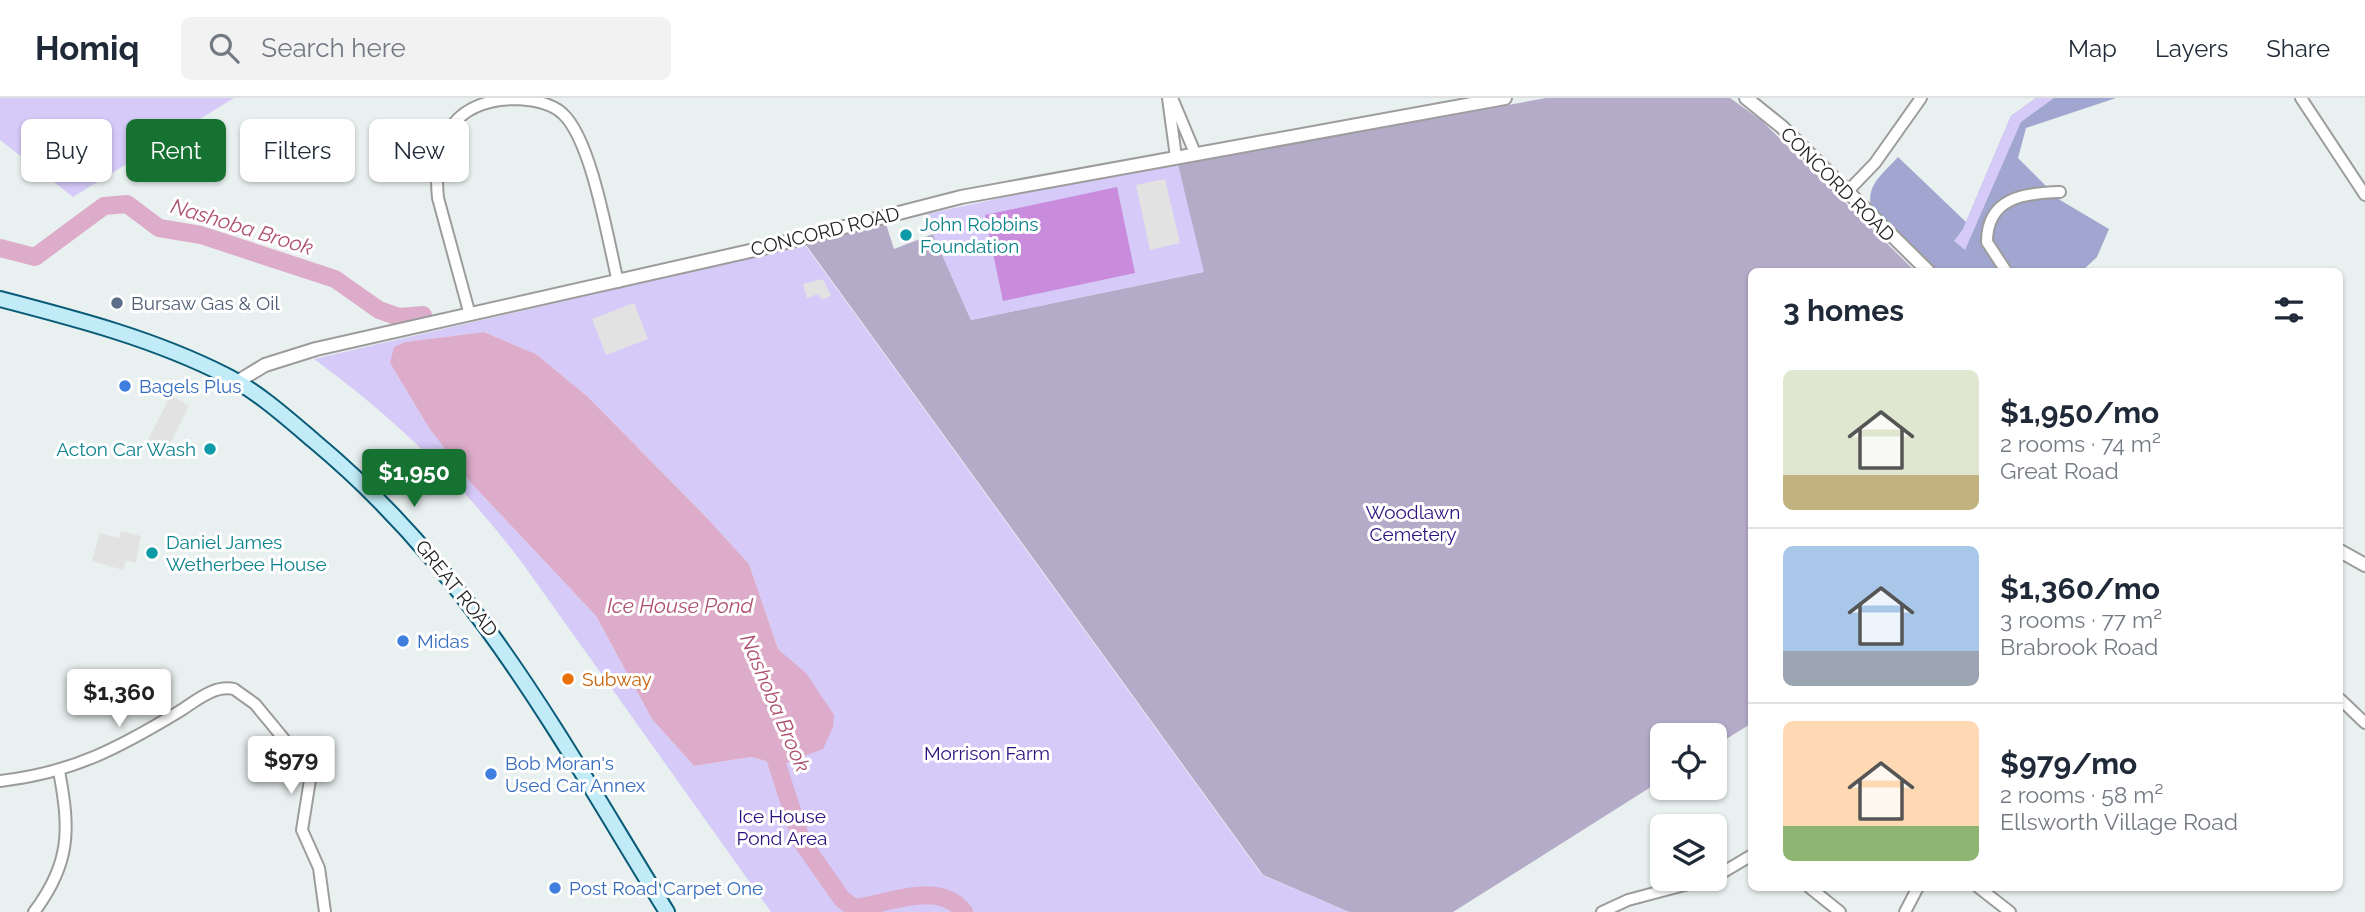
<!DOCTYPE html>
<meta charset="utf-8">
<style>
body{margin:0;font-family:Raleway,sans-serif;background:#f2f2f3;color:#1f2937;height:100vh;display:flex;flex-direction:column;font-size:26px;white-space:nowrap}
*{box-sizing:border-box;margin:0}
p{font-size:23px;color:#747a83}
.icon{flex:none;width:38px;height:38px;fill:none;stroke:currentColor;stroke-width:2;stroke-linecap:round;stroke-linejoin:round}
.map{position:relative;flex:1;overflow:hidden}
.details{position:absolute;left:1748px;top:170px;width:595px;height:623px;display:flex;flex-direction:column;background:#fff;border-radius:10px;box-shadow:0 2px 5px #0004}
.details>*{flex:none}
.guide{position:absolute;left:21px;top:21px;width:665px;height:63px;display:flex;gap:14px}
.controls{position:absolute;left:1650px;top:625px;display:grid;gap:14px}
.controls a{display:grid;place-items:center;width:77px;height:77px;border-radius:10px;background:#fff;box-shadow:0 2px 5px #0004;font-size:35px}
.price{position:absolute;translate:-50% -60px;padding:0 16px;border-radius:7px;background:#fff;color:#222;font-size:23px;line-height:46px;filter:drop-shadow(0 2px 4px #0008)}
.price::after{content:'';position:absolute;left:50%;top:42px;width:21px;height:16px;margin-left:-10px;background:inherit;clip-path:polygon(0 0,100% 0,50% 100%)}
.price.selected{background:#157230;color:#fff}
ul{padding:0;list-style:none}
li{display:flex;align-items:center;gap:21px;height:175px;padding:0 35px}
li+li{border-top:2px solid #e0e1e3}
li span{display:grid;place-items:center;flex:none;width:196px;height:140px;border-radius:10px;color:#555}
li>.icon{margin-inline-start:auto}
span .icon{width:84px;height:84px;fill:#fffc;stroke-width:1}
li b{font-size:30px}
h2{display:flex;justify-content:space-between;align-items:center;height:84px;padding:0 35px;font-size:30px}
.pill{padding:0 24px;border-radius:10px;background:#fff;box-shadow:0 2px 5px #0004;font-size:24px;line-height:63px}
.pill.selected{background:#157230;color:#fff}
header{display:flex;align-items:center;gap:42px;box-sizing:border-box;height:98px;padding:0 35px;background:#fff;border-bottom:2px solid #e0e1e3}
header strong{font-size:33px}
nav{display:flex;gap:38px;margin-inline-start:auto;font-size:24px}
.search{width:490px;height:63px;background:#f2f2f3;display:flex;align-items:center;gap:18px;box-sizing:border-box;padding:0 24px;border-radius:10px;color:#747a83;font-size:26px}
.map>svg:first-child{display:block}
.forest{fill:#a0a6cf}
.cemetery{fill:#b4abc9}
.park{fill:#d5caf8;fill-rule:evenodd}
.pitch{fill:#c98bdc}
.parking{fill:#e2e2e2}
.water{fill:#ddacca}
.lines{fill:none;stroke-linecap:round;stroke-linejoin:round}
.river{stroke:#ddacca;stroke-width:18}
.minor-casing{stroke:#9c9c9c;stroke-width:14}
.tertiary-casing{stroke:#9c9c9c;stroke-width:16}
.secondary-casing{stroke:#0a5b78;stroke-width:18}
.minor{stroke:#fff;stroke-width:10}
.tertiary{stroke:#fff;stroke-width:12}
.secondary{stroke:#c1ecf7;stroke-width:14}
.culture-dot{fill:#0f9aa8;stroke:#fff;stroke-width:2.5}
.service-dot{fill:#5c6f8a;stroke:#fff;stroke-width:2.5}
.shop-dot{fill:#3f7fe0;stroke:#fff;stroke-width:2.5}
.food-dot{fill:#e8710a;stroke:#fff;stroke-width:2.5}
.labels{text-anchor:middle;stroke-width:6;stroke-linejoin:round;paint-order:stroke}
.street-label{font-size:19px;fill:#222;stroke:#fff}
.culture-label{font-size:19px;fill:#0d838f;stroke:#fff;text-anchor:start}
.service-label{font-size:19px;fill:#4e5e75;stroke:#fff;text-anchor:start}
.shop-label{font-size:19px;fill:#366cbe;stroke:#fff;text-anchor:start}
.park-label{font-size:19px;fill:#2b117f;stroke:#fff}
.food-label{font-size:19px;fill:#c56008;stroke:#fff;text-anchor:start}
.water-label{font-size:21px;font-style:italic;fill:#af5171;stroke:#fff}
</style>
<header>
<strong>Homiq</strong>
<div class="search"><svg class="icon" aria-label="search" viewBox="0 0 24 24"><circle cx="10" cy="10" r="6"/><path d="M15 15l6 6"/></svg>Search here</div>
<nav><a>Map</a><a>Layers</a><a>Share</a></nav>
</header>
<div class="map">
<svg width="2365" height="814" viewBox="0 0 2365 814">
<rect width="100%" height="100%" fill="#e9f1f0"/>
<!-- forest -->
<path class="forest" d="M2036 0H2116L2026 30 2018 60 2060 102 2109 131 2097 159 2082 173H1938L1873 114C1863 89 1882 77 1898 59L1966 124 2011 18Z"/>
<!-- cemetery -->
<path class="cemetery" d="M1546 0H1730L1761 22 1915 173H1752V625L1715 648V637H1662V682L1453 814H1349L1263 777 806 147 886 126 894 151 933 136 971 222 1203 174 1178 67Z"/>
<!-- park -->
<path class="park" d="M0 0H234L73 99 0 42Z
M2036 0H2054L2021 24 1965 152 1954 143 1963 131 2011 18Z
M1178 67 1204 174 971 222 933 136 927 116 1052 89Z
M805 147 1262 777 1349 814H771L523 466C463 386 395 320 314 261ZM484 234 536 256 588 299 707 420 749 466 778 551 806 575 780 667 751 659 694 668 652 621 596 518 471 385 429 330 390 265 405 244Z"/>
<!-- pitch -->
<path class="pitch" d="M1117 89 1135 175 1003 203 985 117Z"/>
<!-- parking -->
<path class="parking" d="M1165 81 1180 145 1150 152 1136 87Z
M823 181 831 198 822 202 818 196 807 200 803 186Z
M634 205 648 241 606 257 592 221Z
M171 297 189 308 165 356 155 358 147 356 144 349Z
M121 433 141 438 136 465 126 463 123 472 92 463 100 435 119 440Z"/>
<!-- water -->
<path class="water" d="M484 234 536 256 588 299 707 420 749 466 778 551 806 575 834 617 833 629 823 651 780 667 751 659 694 668 652 621 596 518 471 385 429 330 390 265 394 249 405 244Z"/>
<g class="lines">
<!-- river -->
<path class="river" d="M0 150 35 159 104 108 127 106 159 130 201 137 335 181 379 212 399 219 423 217
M771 647 802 744 842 801 854 810C888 806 939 781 964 814"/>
<defs>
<path id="minor" d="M1168 0 1176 59
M1172 0 1195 55
M2301 0 2365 97
M1846 95 1875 65 1921 0
M2006 173 1987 144C1987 100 2023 95 2060 94
M470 217 438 100C432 40 454 1 518 1 533 2 552 5 563 16 592 43 608 143 618 184
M2340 601 2365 625
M0 683C72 675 119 650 180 613 197 602 214 587 234 591L255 606 307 669 310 682 302 732 319 770 325 814
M1715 779 1752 757
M1809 789 1840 814
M1978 789 2010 814
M34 814C71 765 70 731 59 673
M1602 814 1628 802 1711 780
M1905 814 1918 789"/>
<path id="tertiary" d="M1746 0 1782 29 1928 173
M237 284 265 267 316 251 763 150 961 99 1505 0
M2340 453 2365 467"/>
<path id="secondary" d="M0 201C77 221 154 241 225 277 257 293 287 320 314 343 474 476 560 641 667 814"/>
</defs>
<!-- minor casing -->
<use href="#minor" class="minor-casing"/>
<!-- tertiary casing -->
<use href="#tertiary" class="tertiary-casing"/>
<!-- secondary casing -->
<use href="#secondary" class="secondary-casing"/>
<!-- minor -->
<use href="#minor" class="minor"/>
<!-- tertiary -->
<use href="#tertiary" class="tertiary"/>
<!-- secondary -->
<use href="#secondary" class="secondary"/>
</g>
<!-- markers -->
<g class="culture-dot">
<circle cx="906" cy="137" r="7"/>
<circle cx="210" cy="351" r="7"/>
<circle cx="152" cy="455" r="7"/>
</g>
<circle class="service-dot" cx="117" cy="205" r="7"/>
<g class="shop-dot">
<circle cx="125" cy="288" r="7"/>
<circle cx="403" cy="543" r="7"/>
<circle cx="491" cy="676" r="7"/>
<circle cx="555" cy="790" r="7"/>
</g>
<circle class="food-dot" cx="568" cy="581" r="7"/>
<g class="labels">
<!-- street labels -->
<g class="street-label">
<text transform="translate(1838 86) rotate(45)" y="7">CONCORD ROAD</text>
<text transform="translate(825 133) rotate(-14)" y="7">CONCORD ROAD</text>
<text transform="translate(457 490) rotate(51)" y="7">GREAT ROAD</text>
</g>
<!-- culture labels -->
<g class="culture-label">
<text x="920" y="133">John Robbins<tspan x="920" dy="22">Foundation</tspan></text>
<text x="196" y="358" text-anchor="end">Acton Car Wash</text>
<text x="166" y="451">Daniel James<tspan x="166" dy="22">Wetherbee House</tspan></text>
</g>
<!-- service labels -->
<g class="service-label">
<text x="131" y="212">Bursaw Gas &amp; Oil</text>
</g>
<!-- shop labels -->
<g class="shop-label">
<text x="139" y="295">Bagels Plus</text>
<text x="417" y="550">Midas</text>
<text x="505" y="672">Bob Moran's<tspan x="505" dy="22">Used Car Annex</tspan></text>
<text x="569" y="797">Post Road Carpet One</text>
</g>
<!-- park labels -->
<g class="park-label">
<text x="1413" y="421">Woodlawn<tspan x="1413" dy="22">Cemetery</tspan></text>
<text x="987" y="662">Morrison Farm</text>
<text x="782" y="725">Ice House<tspan x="782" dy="22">Pond Area</tspan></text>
</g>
<!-- food labels -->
<g class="food-label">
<text x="582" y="588">Subway</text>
</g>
<!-- water labels -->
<g class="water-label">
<text transform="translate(242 129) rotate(17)" y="7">Nashoba Brook</text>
<text x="680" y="515">Ice House Pond</text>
<text transform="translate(775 605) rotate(67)" y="7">Nashoba Brook</text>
</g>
</g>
</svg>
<div class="controls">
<a><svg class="icon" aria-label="locate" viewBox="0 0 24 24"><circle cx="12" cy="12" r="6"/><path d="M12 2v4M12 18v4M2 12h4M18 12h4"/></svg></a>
<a><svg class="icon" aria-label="layers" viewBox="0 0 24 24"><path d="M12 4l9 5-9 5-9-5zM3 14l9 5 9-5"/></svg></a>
</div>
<b class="price selected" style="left:414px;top:411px">$1,950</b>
<b class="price" style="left:119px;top:631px">$1,360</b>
<b class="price" style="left:291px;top:698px">$979</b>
<div class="guide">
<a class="pill">Buy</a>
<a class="pill selected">Rent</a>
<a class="pill">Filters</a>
<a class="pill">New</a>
</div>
<section class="details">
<h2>3 homes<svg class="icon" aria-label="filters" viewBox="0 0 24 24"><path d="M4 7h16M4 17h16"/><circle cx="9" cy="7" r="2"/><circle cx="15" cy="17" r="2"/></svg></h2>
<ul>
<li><span style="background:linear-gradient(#dfe7d0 75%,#c2b280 0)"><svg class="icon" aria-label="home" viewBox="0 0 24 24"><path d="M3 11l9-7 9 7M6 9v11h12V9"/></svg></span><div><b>$1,950/mo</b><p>2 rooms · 74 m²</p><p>Great Road</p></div></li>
<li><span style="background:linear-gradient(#a9c7e8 75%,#9aa5b1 0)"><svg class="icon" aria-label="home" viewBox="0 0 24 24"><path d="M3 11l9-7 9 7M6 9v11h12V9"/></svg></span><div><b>$1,360/mo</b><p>3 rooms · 77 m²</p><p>Brabrook Road</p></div></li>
<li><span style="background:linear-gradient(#ffd9b3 75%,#8fb573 0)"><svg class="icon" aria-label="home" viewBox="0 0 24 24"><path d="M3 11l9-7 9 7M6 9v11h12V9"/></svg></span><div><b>$979/mo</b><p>2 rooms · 58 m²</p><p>Ellsworth Village Road</p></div></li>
</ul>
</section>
</div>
